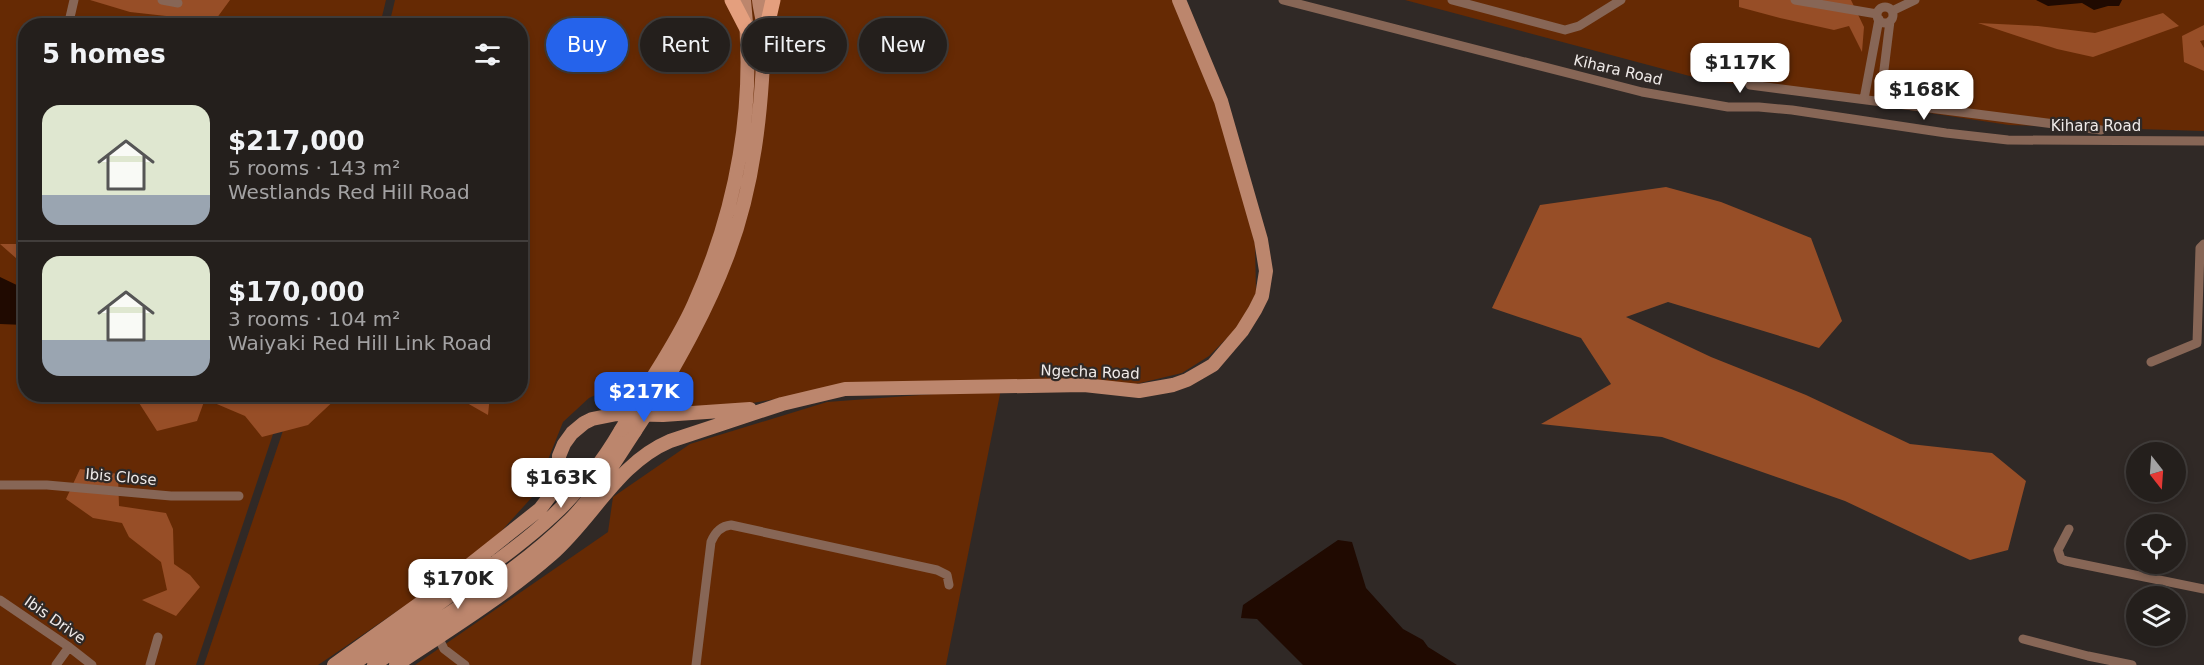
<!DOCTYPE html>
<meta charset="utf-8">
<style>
body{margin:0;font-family:"DejaVu Sans",sans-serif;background:#2c2725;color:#f1f3f6;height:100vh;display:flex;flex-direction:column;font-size:22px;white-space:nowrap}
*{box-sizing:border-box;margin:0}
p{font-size:20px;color:#a3a2a3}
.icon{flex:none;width:33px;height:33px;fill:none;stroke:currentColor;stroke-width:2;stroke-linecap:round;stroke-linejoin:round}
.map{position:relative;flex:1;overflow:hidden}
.panel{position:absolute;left:18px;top:18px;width:510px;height:384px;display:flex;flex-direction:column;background:#241f1c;border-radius:24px;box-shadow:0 3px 9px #0003,0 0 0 2px #413d3b}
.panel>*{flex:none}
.guide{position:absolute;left:546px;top:18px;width:570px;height:54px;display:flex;gap:12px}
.needle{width:39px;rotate:163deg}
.tools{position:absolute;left:2126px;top:442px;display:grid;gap:12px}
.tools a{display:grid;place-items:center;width:60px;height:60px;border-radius:50%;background:#241f1c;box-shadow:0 3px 9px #0003,0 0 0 2px #413d3b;font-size:30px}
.price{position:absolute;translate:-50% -51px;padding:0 14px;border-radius:12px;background:#fff;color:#222;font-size:20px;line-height:39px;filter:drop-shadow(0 2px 3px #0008)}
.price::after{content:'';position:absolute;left:50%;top:36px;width:18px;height:14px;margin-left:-9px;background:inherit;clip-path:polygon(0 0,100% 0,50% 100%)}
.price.current{background:#2563eb;color:#fff}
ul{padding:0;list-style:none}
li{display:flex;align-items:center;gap:18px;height:150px;padding:0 24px}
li+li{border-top:2px solid #413d3b}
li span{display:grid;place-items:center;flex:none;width:168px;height:120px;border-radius:18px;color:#555}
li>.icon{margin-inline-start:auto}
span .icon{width:72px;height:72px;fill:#fffc;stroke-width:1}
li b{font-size:26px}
h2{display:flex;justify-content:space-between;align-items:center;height:72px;padding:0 24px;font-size:26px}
.pill{padding:0 21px;border-radius:27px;background:#241f1c;box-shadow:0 3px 9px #0003,0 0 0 2px #413d3b;font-size:21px;line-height:54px}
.pill.current{background:#2563eb;color:#fff}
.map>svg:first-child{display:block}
.green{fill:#662a04}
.forest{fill:#974e27}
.water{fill:#200a01}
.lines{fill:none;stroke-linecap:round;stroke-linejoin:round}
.street{stroke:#876656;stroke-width:9}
.secondary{stroke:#bc866d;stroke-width:14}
.primary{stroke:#e49f7e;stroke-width:15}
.secondary-bridge{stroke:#bc866d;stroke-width:14}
.labels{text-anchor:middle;stroke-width:4.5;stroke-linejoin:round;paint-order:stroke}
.street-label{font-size:15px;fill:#efeae8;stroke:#302926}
</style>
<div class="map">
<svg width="2204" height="665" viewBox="0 0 2204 665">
<rect width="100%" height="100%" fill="#302926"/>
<!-- green -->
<path class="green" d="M0 0H386L380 25 26 26V394L286 395 196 665H0Z
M395 0H1176L1221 101 1255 244 1256 293 1240 325 1209 356 1182 373 1136 384 782 398 740 405 684 407 622 383 589 398 563 422 534 495 496 537 453 573 330 657 318 665H204L295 395 520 394V26L389 25Z
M1405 0H2204V131L2009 125 1697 78Z
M1001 389 946 665H415L608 532 613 497 690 444 827 402Z"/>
<!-- forest -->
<path class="forest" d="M90 0H230L211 26 187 25 184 18 130 12Z
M1739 0H1851L1864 27 1862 52 1849 26 1834 30 1780 18 1739 7Z
M2163 13 2179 26 2093 57 2057 49 1978 23 2038 26 2095 33Z
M2204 25V40L2200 41 2204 48V71L2184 62 2182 36Z
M1666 187 1721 202 1811 238 1842 321 1819 348 1668 302 1626 317 1711 357 1806 395 1910 444 1992 453 2026 481 2008 550 1970 560 1845 501 1662 437 1541 424 1611 384 1581 338 1492 308 1540 205Z
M0 244H25V266Z
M134 395H340L308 425 262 437 245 416 205 399 197 421 157 431Z
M453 395H490L488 415Z
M80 469 118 474 119 506 166 513 173 529 174 564 190 575 200 587 176 616 142 600 167 590 161 562 129 537 122 523 93 518 66 499Z"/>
<!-- water -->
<path class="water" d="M2036 0H2122L2119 6H2108L2094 10 2082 3 2048 6Z
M0 277 25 289V325L0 324Z
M1338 540 1352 542 1366 588 1403 629 1423 640 1428 647 1457 665H1303L1257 619 1241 618 1243 605Z"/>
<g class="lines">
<!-- street -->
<path class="street" d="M162 0 178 3
M1283 0 1642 92 1728 107H1759L1792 110 1946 133 2008 140 2204 141
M1452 0 1565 30 1579 26 1621 0
M1795 0 1877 14
M1877 15a8 8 0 1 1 16 0a8 8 0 1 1-16 0Z
M1892 11 1915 0
M68 26 74 0
M1750 85 2101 130
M1864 99 1879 19
M1880 102 1890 21
M22 225 26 197
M2151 362 2197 343 2200 248 2204 244
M0 485H47L171 496H239
M2069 529 2058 550 2061 559 2066 561 2204 589
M0 600 69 647 92 665
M438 637 444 649 465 665
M2023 639 2088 656 2132 665
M56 665 69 647
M150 665 158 637
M696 665 711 542C715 532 721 526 731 525L937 570 947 575 949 585"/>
<!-- secondary -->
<path class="secondary" d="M639 400C658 368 679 338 694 304 737 209 756 104 744 0
M650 408C679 359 707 310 727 257 754 187 762 110 764 36 765 25 760 12 759 0
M334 665 433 594 540 509 556 488 559 472V456L564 444 572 433 584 423 592 419 617 414 663 415 750 409
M352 665C390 638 429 611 467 583 532 536 580 501 621 430
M374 665C439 618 512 577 570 520 596 494 615 461 635 431
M396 665C449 630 504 596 552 554 593 518 618 463 670 441L782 404 845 389 1084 385 1139 391 1173 385 1187 380 1213 365 1242 331 1255 310 1262 296 1266 271 1261 240 1221 101 1179 0"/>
<!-- primary -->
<path class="primary" d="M732 0 747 29
M765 35 773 0"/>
<!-- secondary-bridge -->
<path class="secondary-bridge" d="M621 430 639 400
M635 431 650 408"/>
</g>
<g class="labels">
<!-- street labels -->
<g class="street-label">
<text transform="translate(1618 70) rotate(13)" y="5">Kihara Road</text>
<text x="2096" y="131">Kihara Road</text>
<text transform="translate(1090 372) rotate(2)" y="5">Ngecha Road</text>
<text transform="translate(121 477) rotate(5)" y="5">Ibis Close</text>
<text transform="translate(55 620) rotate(35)" y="5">Ibis Drive</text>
</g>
</g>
</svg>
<div class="tools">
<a><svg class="needle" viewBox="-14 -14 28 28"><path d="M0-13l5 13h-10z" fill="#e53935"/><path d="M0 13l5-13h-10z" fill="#a3a2a3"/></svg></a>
<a><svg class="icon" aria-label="locate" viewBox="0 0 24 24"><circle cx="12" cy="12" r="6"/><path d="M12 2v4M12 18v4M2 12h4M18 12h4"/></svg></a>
<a><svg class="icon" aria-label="layers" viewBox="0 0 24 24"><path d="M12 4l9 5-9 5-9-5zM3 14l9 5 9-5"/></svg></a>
</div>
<b class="price" style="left:1740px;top:94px">$117K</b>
<b class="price" style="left:1924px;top:121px">$168K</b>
<b class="price current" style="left:644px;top:423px">$217K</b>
<b class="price" style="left:561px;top:509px">$163K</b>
<b class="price" style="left:458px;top:610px">$170K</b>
<div class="guide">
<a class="pill current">Buy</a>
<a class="pill">Rent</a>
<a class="pill">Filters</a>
<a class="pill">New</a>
</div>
<section class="panel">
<h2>5 homes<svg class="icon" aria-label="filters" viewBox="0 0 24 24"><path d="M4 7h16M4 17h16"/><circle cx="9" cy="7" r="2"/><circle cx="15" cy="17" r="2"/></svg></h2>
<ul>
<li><span style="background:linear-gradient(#dfe7d0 75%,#9aa5b1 0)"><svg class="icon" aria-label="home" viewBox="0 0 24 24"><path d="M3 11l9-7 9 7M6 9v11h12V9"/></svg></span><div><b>$217,000</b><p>5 rooms · 143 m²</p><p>Westlands Red Hill Road</p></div></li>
<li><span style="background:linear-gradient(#dfe7d0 70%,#9aa5b1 0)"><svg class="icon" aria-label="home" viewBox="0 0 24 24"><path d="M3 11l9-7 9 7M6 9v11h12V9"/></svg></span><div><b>$170,000</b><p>3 rooms · 104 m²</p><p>Waiyaki Red Hill Link Road</p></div></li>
</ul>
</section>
</div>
